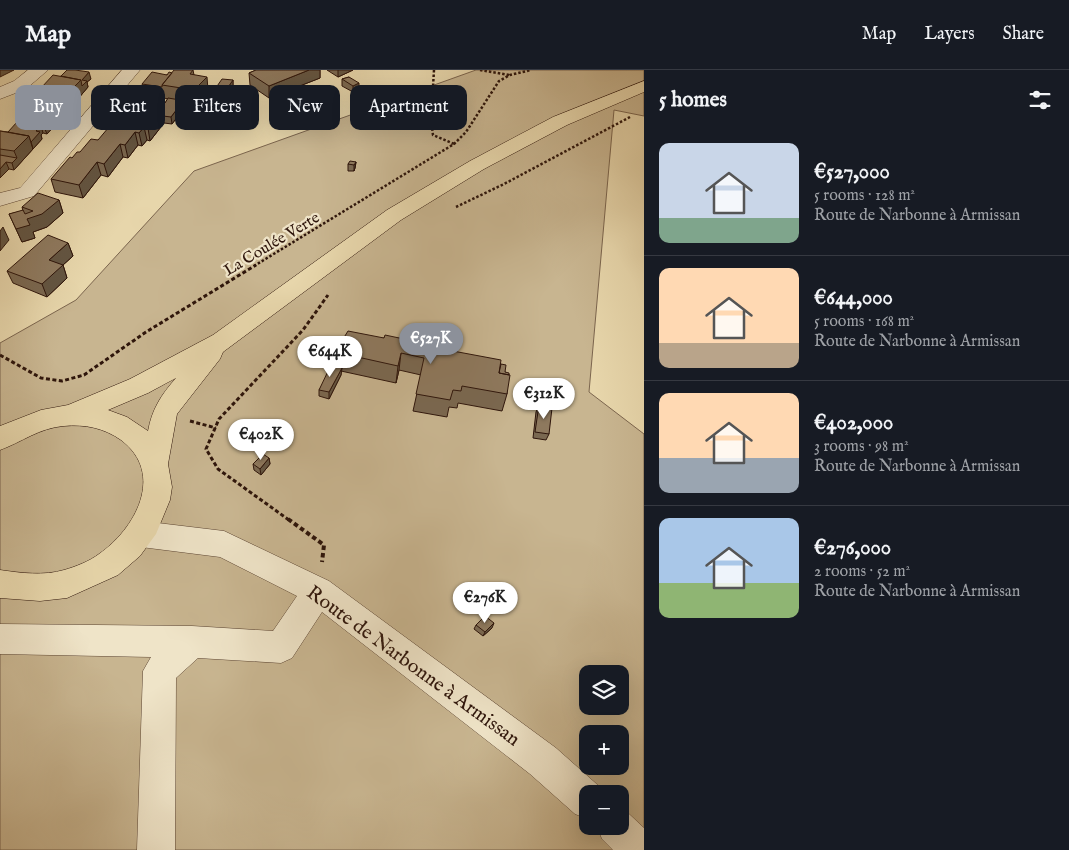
<!DOCTYPE html>
<meta charset="utf-8">
<style>
body{margin:0;font-family:"IM FELL English",serif;background:#20242c;color:#f1f3f6;height:100vh;display:flex;flex-direction:column;font-size:19px;white-space:nowrap}
*{box-sizing:border-box;margin:0}
p{font-size:16px;color:#9ea1a6}
.icon{flex:none;width:28px;height:28px;fill:none;stroke:currentColor;stroke-width:2;stroke-linecap:round;stroke-linejoin:round}
.map{position:relative;flex:1;overflow:hidden}
.sheet{display:flex;flex-direction:column;background:#171b24;width:425px}
.sheet>*{flex:none}
.hud{position:absolute;left:15px;top:15px;width:475px;height:45px;display:flex;gap:10px}
.controls{position:absolute;left:579px;top:595px;display:grid;gap:10px}
.controls a{display:grid;place-items:center;width:50px;height:50px;border-radius:10px;background:#171b24;box-shadow:0 5px 20px #0002;font-size:25px}
.price{position:absolute;translate:-50% -42px;padding:0 11px;border-radius:18px;background:#fff;color:#222;font-size:16px;line-height:32px;filter:drop-shadow(0 1px 2px #0008)}
.price::after{content:'';position:absolute;left:50%;top:30px;width:15px;height:11px;margin-left:-8px;background:inherit;clip-path:polygon(0 0,100% 0,50% 100%)}
.price.active{background:#8c9099;color:#fff}
ul{padding:0;list-style:none}
li{display:flex;align-items:center;gap:15px;height:125px;padding:0 15px}
li+li{border-top:1px solid #363941}
li span{display:grid;place-items:center;flex:none;width:140px;height:100px;border-radius:10px;color:#555}
li>.icon{margin-inline-start:auto}
span .icon{width:60px;height:60px;fill:#fffc;stroke-width:1}
li b{font-size:21px}
h2{display:flex;justify-content:space-between;align-items:center;height:60px;padding:0 15px;font-size:21px}
.pill{padding:0 18px;border-radius:10px;background:#171b24;box-shadow:0 5px 20px #0002;font-size:18px;line-height:45px}
.pill.active{background:#8c9099;color:#fff}
header{display:flex;align-items:center;gap:30px;box-sizing:border-box;height:70px;padding:0 25px;background:#171b24;border-bottom:1px solid #363941}
header strong{font-size:24px}
nav{display:flex;gap:28px;margin-inline-start:auto;font-size:18px}
main{display:flex;flex:1;min-height:0}
.map>svg:first-child{display:block}
.green{fill:#c8b590;stroke:#7b654e;fill-rule:evenodd}
.lines{fill:none;stroke-linecap:round;stroke-linejoin:round}
.minor-casing{stroke:#5c4533;stroke-width:1}
.major-casing{stroke:#2e150b;stroke-width:1}
.path-far2{stroke:#2e150b;stroke-width:2.5;stroke-dasharray:2.5 2;stroke-linecap:butt}
.path-far1{stroke:#2e150b;stroke-width:3;stroke-dasharray:4 2.5;stroke-linecap:butt}
.path{stroke:#2e150b;stroke-width:4;stroke-dasharray:4.5 3;stroke-linecap:butt}
.minor{fill:#efe4c8;fill-rule:evenodd}
.major{fill:#e7d6ab;fill-rule:evenodd}
.wall{fill:#7a6851;stroke:#2e150b}
.shaded-wall{fill:#635542;stroke:#2e150b}
.building{fill:#8e795e;stroke:#2e150b}
.labels{text-anchor:middle;stroke-width:4.5;stroke-linejoin:round;paint-order:stroke}
.far-street-label{font-size:16px;fill:#2e150b;stroke:#efe4c8}
.street-label{font-size:20px;fill:#2e150b;stroke:#efe4c8}
</style>
<header>
<strong>Map</strong>
<nav><a>Map</a><a>Layers</a><a>Share</a></nav>
</header>
<main>
<div class="map">
<svg width="644" height="780" viewBox="0 0 644 780">
<rect width="100%" height="100%" fill="#e7d6ab"/>
<filter id="stains"><feTurbulence type="fractalNoise" baseFrequency=".004" numOctaves="4"/><feColorMatrix values="0 0 0 0 .2 0 0 0 0 .09 0 0 0 0 .02 0 0 0 .5 -.17"/></filter>
<radialGradient id="worn" r=".72"><stop offset=".6" stop-color="#630" stop-opacity="0"/><stop offset="1" stop-color="#630" stop-opacity=".3"/></radialGradient>
<!-- green -->
<path class="green" d="M476 0H644V46L614 40 589 322 644 364V780H0V273L76 230 194 101ZM588 604H620V636H588ZM588 664H620V696H588ZM588 724H620V756H588Z"/>
<g class="lines">
<defs>
<path id="minor" d="M28 0H48L26 19 0 29V17L14 11Z
M122 0H140L34 126 0 136V123L20 118Z
M141 451 224 461 329 511 556 678 601 718 603 724H588V749L575 744 530 704 322 542 292 588 281 593 198 588 176 608 175 780H137L143 601 151 587 0 584V554L192 556 273 561 297 526 220 487 141 477 131 473 126 464 131 455Z
M620 739 628 743 644 758V780H613L602 769 597 756H620Z"/>
<path id="major" d="M644 11V22L567 55 484 99 401 150 223 282 220 289 177 344 168 394 172 417 170 430 156 464 140 486 118 505 67 528 40 531 0 528V500C21 503 44 506 64 500 75 497 90 491 99 484 135 459 166 404 121 370 104 358 85 354 64 356 39 358 22 372 0 380V356L41 340 68 335 130 309 213 265 387 140 470 91 553 47ZM176 308C161 325 152 339 148 361L127 347 108 340 148 323Z"/>
</defs>
<!-- minor casing -->
<use href="#minor" class="minor-casing"/>
<!-- major casing -->
<use href="#major" class="major-casing"/>
<!-- path-far2 -->
<path class="path-far2" d="M434 0 431 50 433 65 454 74
M480 0 509 5
M456 137 504 114 630 47
M254 196 454 74 466 62 499 11 510 5 531 0"/>
<!-- path-far1 -->
<path class="path-far1" d="M0 285 41 308 62 311 84 305 146 262 256 195
M190 351 216 358
M289 450 218 399 206 379 219 349 303 260 328 225"/>
<!-- path -->
<path class="path" d="M288 449 324 475 322 492"/>
<!-- minor -->
<use href="#minor" class="minor"/>
<!-- major -->
<use href="#major" class="major"/>
</g>
<!-- wall -->
<path class="wall" d="M193 0 194 5 208 20 196 33 186 32 187 37 183 43 181 42 172 54 164 53 150 71 147 70 142 76 138 75 128 88 123 87 108 107 101 105 83 128 55 122 51 109 72 88 98 70 118 59 131 49 165 33 168 29 164 28V24L144 20 142 14 172 3Z
M256 0H320V8L269 28 250 15 249 3Z
M327 0H353L338 7Z
M61 6 91 9 87 12 88 17 72 36 67 35 63 39 65 44 47 64 43 63 41 65 42 69 14 100 9 99 0 108V61L8 62 19 53 31 41 30 38 43 24 41 18Z
M349 7 359 20 353 22 342 16V9Z
M233 10V17L225 29 214 28 213 22Z
M356 92 355 98 354 101H348V94Z
M59 130 63 143 47 157 33 162 35 168 22 172 9 144 23 141 22 137Z
M68 173 73 186 63 195 67 208 47 227 13 213 7 201Z
M384 268 411 269V273L501 294 505 302 507 324 502 341 458 333 457 338 449 337 447 347 413 341 421 305 399 300 396 313 341 301V305L329 329 319 326V320L335 296V282Z
M539 335 549 364 546 370 533 368 536 342Z
M269 388 270 394 261 405 254 400 253 394Z
M476 555 492 558 483 566 474 559Z"/>
<!-- shaded-wall -->
<path class="shaded-wall" d="M0 0H14L0 7Z
M309 0H320V8L269 28V16Z
M338 0H353L338 7Z
M89 2 91 9 87 12 88 17 72 36 68 23 81 10H82Z
M207 7 208 20 196 33 194 20Z
M233 10V17L225 29 224 23Z
M359 13V20L353 22V16Z
M65 28 67 35 63 39 65 44 47 64 44 57 57 36Z
M186 31 187 37 183 43 182 36Z
M180 35 181 42 172 54 171 47Z
M162 40 164 53 150 71 148 58Z
M41 56 43 63 41 65 42 69 33 79 31 72 36 61Z
M144 57 147 70 142 76 139 63Z
M135 62 138 75 128 88 125 75Z
M29 66 33 79 14 100 12 93 17 88 14 81Z
M120 74 123 87 108 107 104 94Z
M6 92 9 99 0 108V99Z
M97 92 101 105 83 128 79 115Z
M356 92 355 98 354 101V95Z
M59 130 63 143 47 157 33 162 35 168 22 172 16 159 27 149Z
M3 157 9 170 0 181V161Z
M68 173 73 186 63 195 67 208 47 227 42 214 49 190Z
M401 283 399 300 396 313 398 296Z
M342 298 341 305 329 329V322Z
M269 388 270 394 261 405 260 399Z
M494 553 492 558 483 566 485 562Z"/>
<!-- building -->
<path class="building" d="M67 0H75L89 2 82 10 87 11 82 16 81 10 61 6Z
M174 0H193L190 4 207 7 194 20 162 15Z
M256 0H309L269 16 249 3Z
M152 2 167 5 169 2 172 3 162 15V17L142 14Z
M53 5 81 10 68 23 41 18Z
M349 7 359 13 353 16 342 9Z
M222 9 233 10 224 23 213 22Z
M43 24 65 28 57 36 62 37 44 57 41 56 36 61 40 62 31 72 29 66 8 62 17 52 19 53 33 38H30Z
M168 28 186 31 182 36 180 35 171 47 163 46 162 40 153 38 158 32 165 33Z
M140 36 162 40 148 58 144 57 139 63 135 62 125 75 120 74 104 94 97 92 79 115 51 109 70 87 72 88 77 82H80L91 69 98 70 109 57 118 59 125 48 131 49Z
M0 61 29 66 14 81 0 79Z
M0 85 17 88 12 93 6 92 0 99Z
M350 91 356 92 354 95 348 94Z
M38 123 59 130 42 144 27 149 30 155 16 159 9 144 23 140 25 144 33 141 22 137Z
M48 165 68 173 49 190 63 195 42 214 7 201Z
M348 261 384 268 385 265 404 269 405 268 411 269 410 273 501 290 499 303 510 305 507 324 462 316 461 321 453 320 450 330 416 324 424 288 401 283 398 296 335 282Z
M501 294 506 295 505 302 509 303V305L499 303Z
M331 295 342 298 329 322 319 320Z
M539 335 552 338 549 364 535 362Z
M263 384 269 388 260 399 253 394Z
M485 546 494 553 485 562 476 555Z"/>
<g class="labels">
<!-- far-street labels -->
<g class="far-street-label">
<text transform="translate(271 173) rotate(-31)" y="6">La Coulée Verte</text>
</g>
<!-- street labels -->
<g class="street-label">
<text transform="translate(414 595) rotate(36)" y="7">Route de Narbonne à Armissan</text>
</g>
</g>
<rect width="100%" height="100%" filter="url(#stains)"/>
<rect width="100%" height="100%" fill="url(#worn)"/>
</svg>
<div class="controls">
<a><svg class="icon" aria-label="layers" viewBox="0 0 24 24"><path d="M12 4l9 5-9 5-9-5zM3 14l9 5 9-5"/></svg></a>
<a>+</a>
<a>−</a>
</div>
<b class="price active" style="left:431px;top:295px">€527K</b>
<b class="price" style="left:330px;top:308px">€644K</b>
<b class="price" style="left:544px;top:350px">€312K</b>
<b class="price" style="left:261px;top:391px">€402K</b>
<b class="price" style="left:485px;top:554px">€276K</b>
<div class="hud">
<a class="pill active">Buy</a>
<a class="pill">Rent</a>
<a class="pill">Filters</a>
<a class="pill">New</a>
<a class="pill">Apartment</a>
</div>
</div>
<section class="sheet">
<h2>5 homes<svg class="icon" aria-label="filters" viewBox="0 0 24 24"><path d="M4 7h16M4 17h16"/><circle cx="9" cy="7" r="2"/><circle cx="15" cy="17" r="2"/></svg></h2>
<ul>
<li><span style="background:linear-gradient(#c9d6e8 75%,#7fa58c 0)"><svg class="icon" aria-label="home" viewBox="0 0 24 24"><path d="M3 11l9-7 9 7M6 9v11h12V9"/></svg></span><div><b>€527,000</b><p>5 rooms · 128 m²</p><p>Route de Narbonne à Armissan</p></div></li>
<li><span style="background:linear-gradient(#ffd9b3 75%,#b9a48a 0)"><svg class="icon" aria-label="home" viewBox="0 0 24 24"><path d="M3 11l9-7 9 7M6 9v11h12V9"/></svg></span><div><b>€644,000</b><p>5 rooms · 168 m²</p><p>Route de Narbonne à Armissan</p></div></li>
<li><span style="background:linear-gradient(#ffd9b3 65%,#9aa5b1 0)"><svg class="icon" aria-label="home" viewBox="0 0 24 24"><path d="M3 11l9-7 9 7M6 9v11h12V9"/></svg></span><div><b>€402,000</b><p>3 rooms · 98 m²</p><p>Route de Narbonne à Armissan</p></div></li>
<li><span style="background:linear-gradient(#a9c7e8 65%,#8fb573 0)"><svg class="icon" aria-label="home" viewBox="0 0 24 24"><path d="M3 11l9-7 9 7M6 9v11h12V9"/></svg></span><div><b>€276,000</b><p>2 rooms · 52 m²</p><p>Route de Narbonne à Armissan</p></div></li>
</ul>
</section>
</main>
